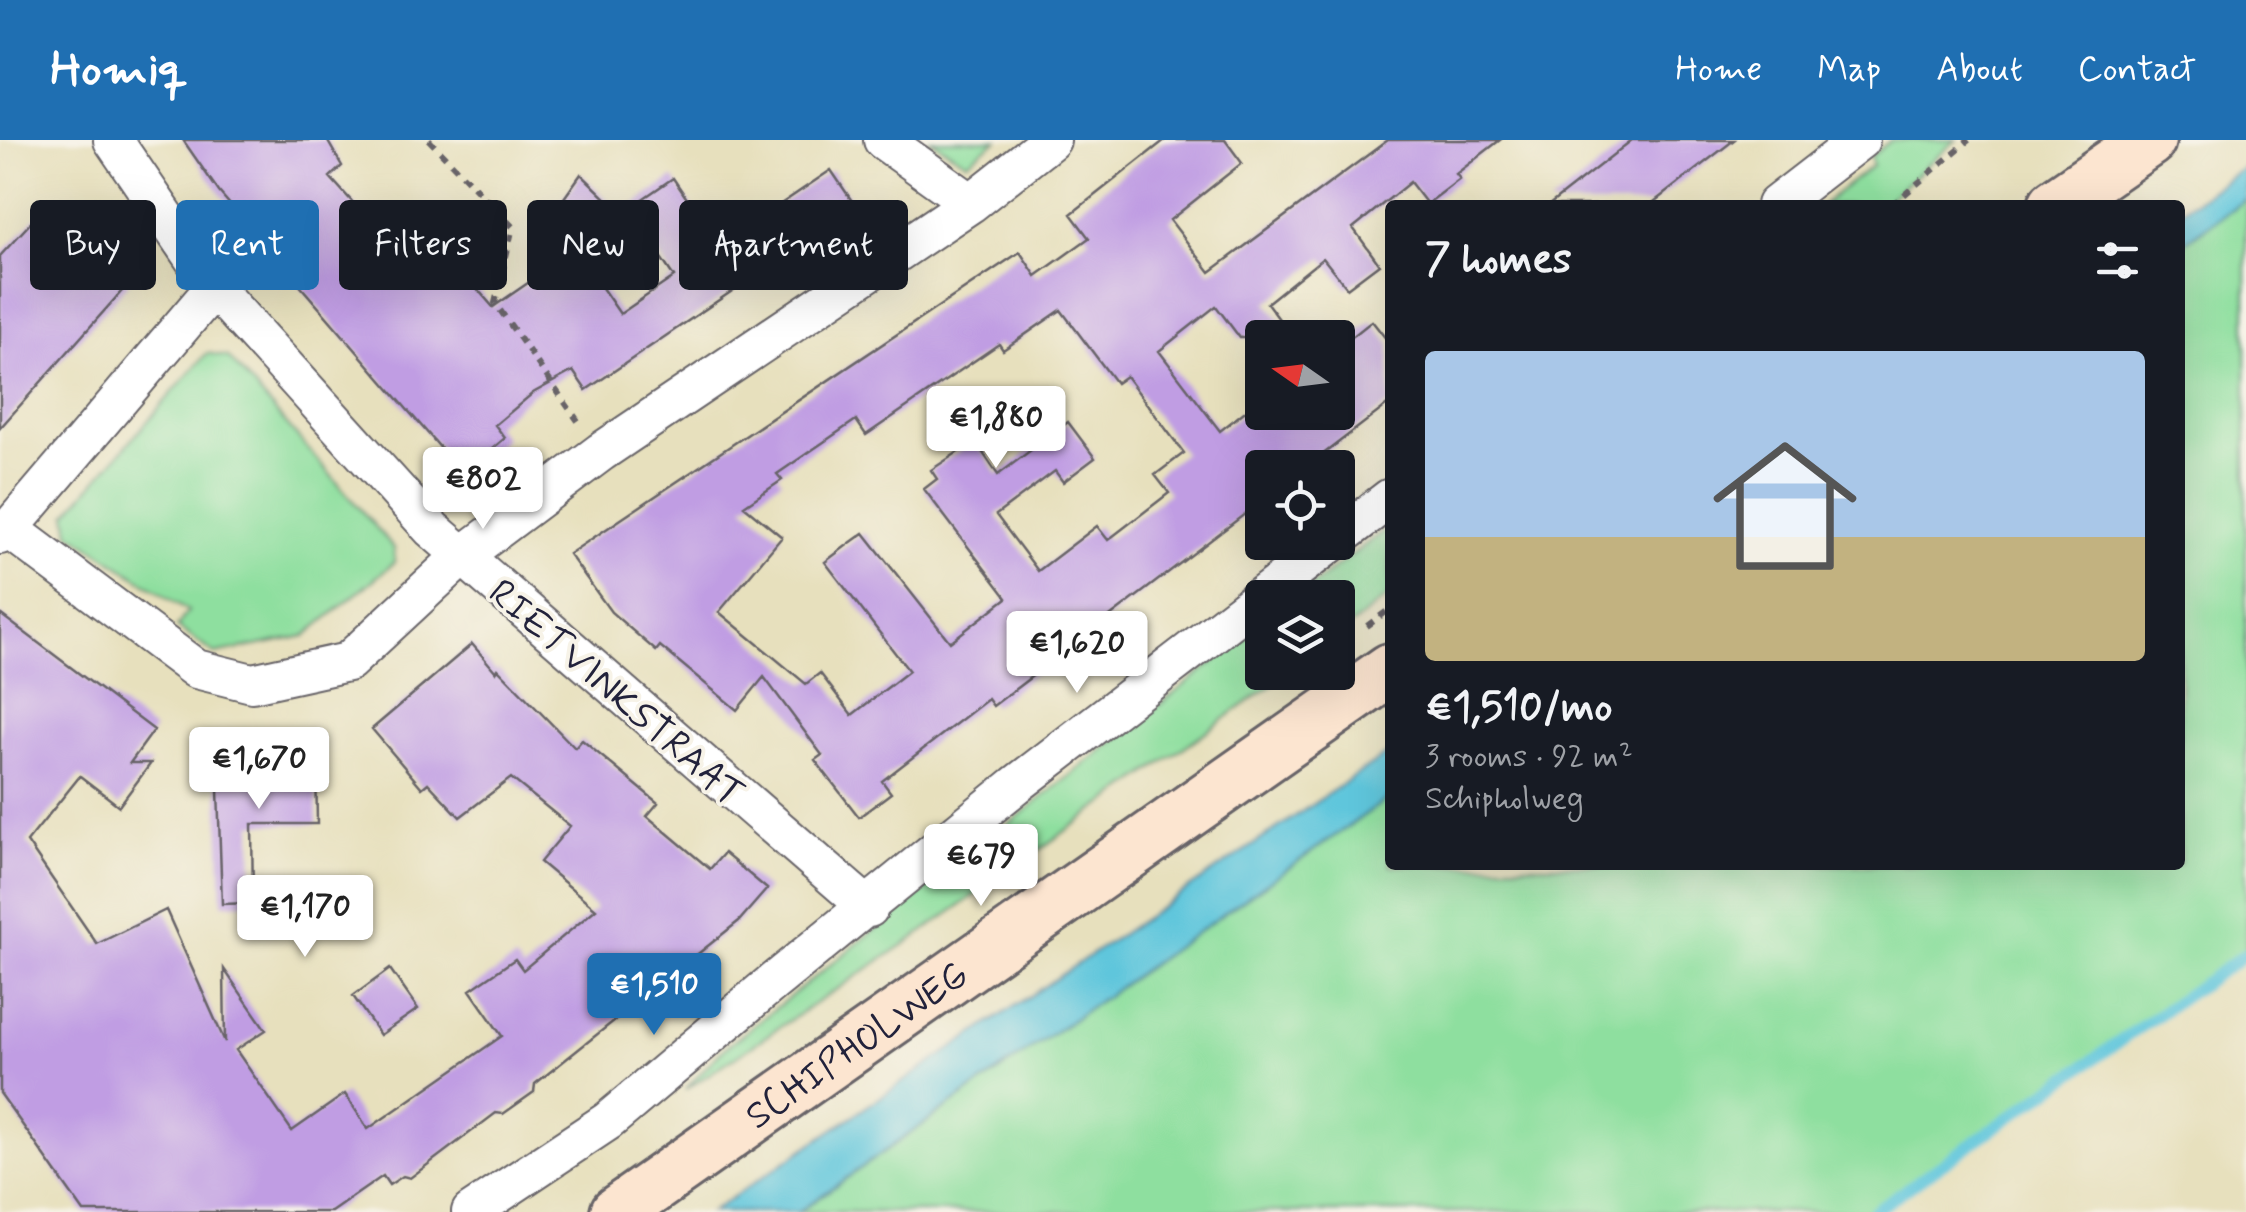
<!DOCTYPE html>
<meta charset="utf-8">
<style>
body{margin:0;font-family:Mynerve,sans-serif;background:#20242c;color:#f1f3f6;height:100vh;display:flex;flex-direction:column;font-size:38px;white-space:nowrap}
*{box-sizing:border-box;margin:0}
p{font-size:32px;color:#9ea1a6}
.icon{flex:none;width:55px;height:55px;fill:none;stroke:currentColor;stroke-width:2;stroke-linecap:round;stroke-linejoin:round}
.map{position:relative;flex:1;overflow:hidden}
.drawer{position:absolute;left:1385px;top:60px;width:800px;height:670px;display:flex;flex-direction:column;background:#171b24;border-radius:10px;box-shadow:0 10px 40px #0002}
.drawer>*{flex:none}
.banner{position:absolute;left:30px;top:60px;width:950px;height:90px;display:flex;gap:20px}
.needle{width:65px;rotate:284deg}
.controls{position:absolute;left:1245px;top:180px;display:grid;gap:20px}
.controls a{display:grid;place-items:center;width:110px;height:110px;border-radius:10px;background:#171b24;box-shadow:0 10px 40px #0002;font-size:50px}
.price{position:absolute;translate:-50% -85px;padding:0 22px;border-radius:10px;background:#fff;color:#222;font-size:32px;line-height:65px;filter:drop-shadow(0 2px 5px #0008)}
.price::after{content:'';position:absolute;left:50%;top:60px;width:30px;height:22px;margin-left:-15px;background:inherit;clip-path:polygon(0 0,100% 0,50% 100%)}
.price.on{background:#1f6fb2;color:#fff}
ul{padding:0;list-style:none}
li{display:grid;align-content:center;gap:20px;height:530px;padding:0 40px}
li span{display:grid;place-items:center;height:310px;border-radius:10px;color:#555}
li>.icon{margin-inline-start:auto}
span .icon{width:180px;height:180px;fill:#fffc;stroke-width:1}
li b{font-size:42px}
h2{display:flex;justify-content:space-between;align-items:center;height:120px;padding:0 40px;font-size:42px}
.chip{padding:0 35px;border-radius:10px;background:#171b24;box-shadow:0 10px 40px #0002;font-size:35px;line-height:90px}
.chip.on{background:#1f6fb2;color:#fff}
header{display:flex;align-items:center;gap:60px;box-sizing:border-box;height:140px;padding:0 50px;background:#1f6fb2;color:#fff}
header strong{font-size:48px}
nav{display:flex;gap:55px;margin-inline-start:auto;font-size:35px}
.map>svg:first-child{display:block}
.green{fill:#8edf9f;stroke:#58806d;stroke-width:2.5}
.water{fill:#5fc6dc;stroke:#40748c;stroke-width:2.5}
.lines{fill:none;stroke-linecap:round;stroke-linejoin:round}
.stream{stroke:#5fc6dc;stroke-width:12}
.building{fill:#c09de3;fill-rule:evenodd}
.minor-casing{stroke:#676468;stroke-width:42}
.secondary-casing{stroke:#676468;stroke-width:58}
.path{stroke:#676468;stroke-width:6;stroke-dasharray:8 8;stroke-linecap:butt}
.minor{stroke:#fff;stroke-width:38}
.secondary{stroke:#fce5d0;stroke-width:52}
.labels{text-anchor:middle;stroke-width:8;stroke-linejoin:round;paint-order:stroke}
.street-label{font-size:38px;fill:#22223b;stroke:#f7f3e8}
</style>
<header>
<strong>Homiq</strong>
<nav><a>Home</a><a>Map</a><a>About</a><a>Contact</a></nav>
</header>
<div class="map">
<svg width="2246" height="1072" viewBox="0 0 2246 1072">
<rect width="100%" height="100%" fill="#f7f3e8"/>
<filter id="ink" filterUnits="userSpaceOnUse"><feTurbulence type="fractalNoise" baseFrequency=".01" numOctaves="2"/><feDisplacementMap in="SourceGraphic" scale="20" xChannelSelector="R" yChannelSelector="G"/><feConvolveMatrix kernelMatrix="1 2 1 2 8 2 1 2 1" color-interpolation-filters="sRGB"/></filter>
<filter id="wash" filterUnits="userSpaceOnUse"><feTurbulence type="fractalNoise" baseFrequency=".0048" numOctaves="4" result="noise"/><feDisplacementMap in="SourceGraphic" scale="40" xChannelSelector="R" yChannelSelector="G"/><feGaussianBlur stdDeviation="2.25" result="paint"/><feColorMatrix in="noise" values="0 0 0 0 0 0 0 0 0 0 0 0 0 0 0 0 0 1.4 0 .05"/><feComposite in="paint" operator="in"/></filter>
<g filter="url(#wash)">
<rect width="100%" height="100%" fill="#e7e0bd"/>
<!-- green -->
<path class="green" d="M930 0H997L967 22Z
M1891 0H1956L1882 65H1822L1873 25 1870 17Z
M2246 59V814L1873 1072H798L1390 657V725H2180V105Z
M207 213 228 217 394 408 395 422 305 496 215 514 177 487 188 471 70 393 67 374Z
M1390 386V455L1338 495V458L1297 457Z
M1262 484V532L1289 533 917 796 685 950 720 912Z"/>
<!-- water -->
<path class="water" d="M2246 26V59L2180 105V71Z
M1390 612V657L798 1072H711Z"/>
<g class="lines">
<!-- stream -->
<path class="stream" d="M1873 1072 2246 814"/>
</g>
<g id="blocks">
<!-- building -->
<path class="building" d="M183 0H327L342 26 330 37 364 75 357 81 405 137 440 106 493 167 576 110 620 174 674 137 628 69 673 38 719 106 831 30 856 67 586 250 573 231 533 253 495 285 505 298 463 334 219 52Z
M1165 0H1225L1242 23 1170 80 1210 132 1388 0H1500L1456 34 1460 39 1427 64 1410 42 1353 88 1379 124 1347 148 1323 118 1267 163 1293 198H1240L1216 166 1159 211 1220 291 1244 272H1338V208L1372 181 1390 204V263L1305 328H1262V361L993 566 988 559 882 641 891 653 859 677 815 620 822 615 764 537 737 570 660 506 656 511 611 472 569 414 1020 112 1036 136 1089 98 1071 74ZM1061 170 1116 243 1126 236 1184 313 1155 335 1169 353 1108 400 1097 386 1038 431 996 375 1055 331 1063 342 1095 318 1068 282 998 335 975 301 931 330 937 339 924 349 1007 458 950 502 864 393 850 403 825 422 909 531 852 575 820 533 806 544 719 472 782 397 744 366 782 340 777 334 856 280 866 295 999 204 1003 210Z
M1632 0H1734L1650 65H1549Z
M581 34 616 68 574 95 552 75Z
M36 77 78 116 88 105 129 143 0 288V116Z
M0 474 154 590 130 623H151L119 666 80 636 27 702 97 804 166 770 225 902 224 829 266 890 236 910 292 991 345 954 368 989 502 896 470 850 515 819 523 830 596 769 540 722 570 686 511 638 460 677 428 643 422 648 372 589 472 504 496 532 498 529 575 608 582 600 658 663 647 676 710 729 724 713 767 749 739 781 535 944 534 952 503 974 496 973 410 1038 403 1036 389 1045 383 1036 331 1072H84L0 953Z
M316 619 317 684H252L253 763 222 764 217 621Z
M390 829 418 869 380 895 353 856Z"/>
</g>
</g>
<g filter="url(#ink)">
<use href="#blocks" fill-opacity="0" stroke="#676468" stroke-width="2.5"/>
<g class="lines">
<defs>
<path id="minor" d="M113 0 214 148 432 389 869 768
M883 0 971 63
M1776 65 1860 0
M9 389 196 529 252 543 348 522 461 417 601 312 971 63 1051 0
M0 395 9 389 214 148
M1338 398 1390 358
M471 1072 608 981 772 843 1016 645 1332 402"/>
<g id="secondary">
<path d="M2055 65 2149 0"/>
<path id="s1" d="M617 1072 1390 530"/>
</g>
</defs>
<!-- minor casing -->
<use href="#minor" class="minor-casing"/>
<!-- secondary casing -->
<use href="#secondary" class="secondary-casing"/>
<!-- path -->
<path class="path" d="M429 0 513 87 495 163 578 281
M1892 65 1969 0
M1367 486 1390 469"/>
<!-- minor -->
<use href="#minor" class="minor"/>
<!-- secondary -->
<use href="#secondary" class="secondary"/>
</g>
</g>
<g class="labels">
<!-- street labels -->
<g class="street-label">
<text transform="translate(617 552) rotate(41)" y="13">RIETVINKSTRAAT</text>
<text dy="13" stroke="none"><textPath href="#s1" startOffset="292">SCHIPHOLWEG</textPath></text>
</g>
</g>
</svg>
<div class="controls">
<a><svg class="needle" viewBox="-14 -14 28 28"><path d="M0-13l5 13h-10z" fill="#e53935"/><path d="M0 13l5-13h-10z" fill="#9ea1a6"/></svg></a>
<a><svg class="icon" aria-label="locate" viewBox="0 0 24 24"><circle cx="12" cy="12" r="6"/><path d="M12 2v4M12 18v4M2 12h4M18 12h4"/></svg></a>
<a><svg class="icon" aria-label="layers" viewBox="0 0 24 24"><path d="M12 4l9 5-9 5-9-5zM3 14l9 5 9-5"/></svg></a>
</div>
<b class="price" style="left:996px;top:331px">€1,880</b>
<b class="price" style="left:483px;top:392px">€802</b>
<b class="price" style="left:1077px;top:556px">€1,620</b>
<b class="price" style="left:259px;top:672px">€1,670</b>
<b class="price" style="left:981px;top:769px">€679</b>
<b class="price" style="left:305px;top:820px">€1,170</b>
<b class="price on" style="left:654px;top:898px">€1,510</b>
<div class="banner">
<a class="chip">Buy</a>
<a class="chip on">Rent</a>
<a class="chip">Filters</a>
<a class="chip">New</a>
<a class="chip">Apartment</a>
</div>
<section class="drawer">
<h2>7 homes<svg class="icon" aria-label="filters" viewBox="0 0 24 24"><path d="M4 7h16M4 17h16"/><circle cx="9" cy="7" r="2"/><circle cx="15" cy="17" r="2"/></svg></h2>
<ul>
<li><span style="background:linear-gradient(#a9c7e8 60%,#c2b280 0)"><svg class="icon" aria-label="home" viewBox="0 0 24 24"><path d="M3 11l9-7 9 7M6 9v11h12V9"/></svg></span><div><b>€1,510/mo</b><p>3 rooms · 92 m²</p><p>Schipholweg</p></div></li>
</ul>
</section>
</div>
